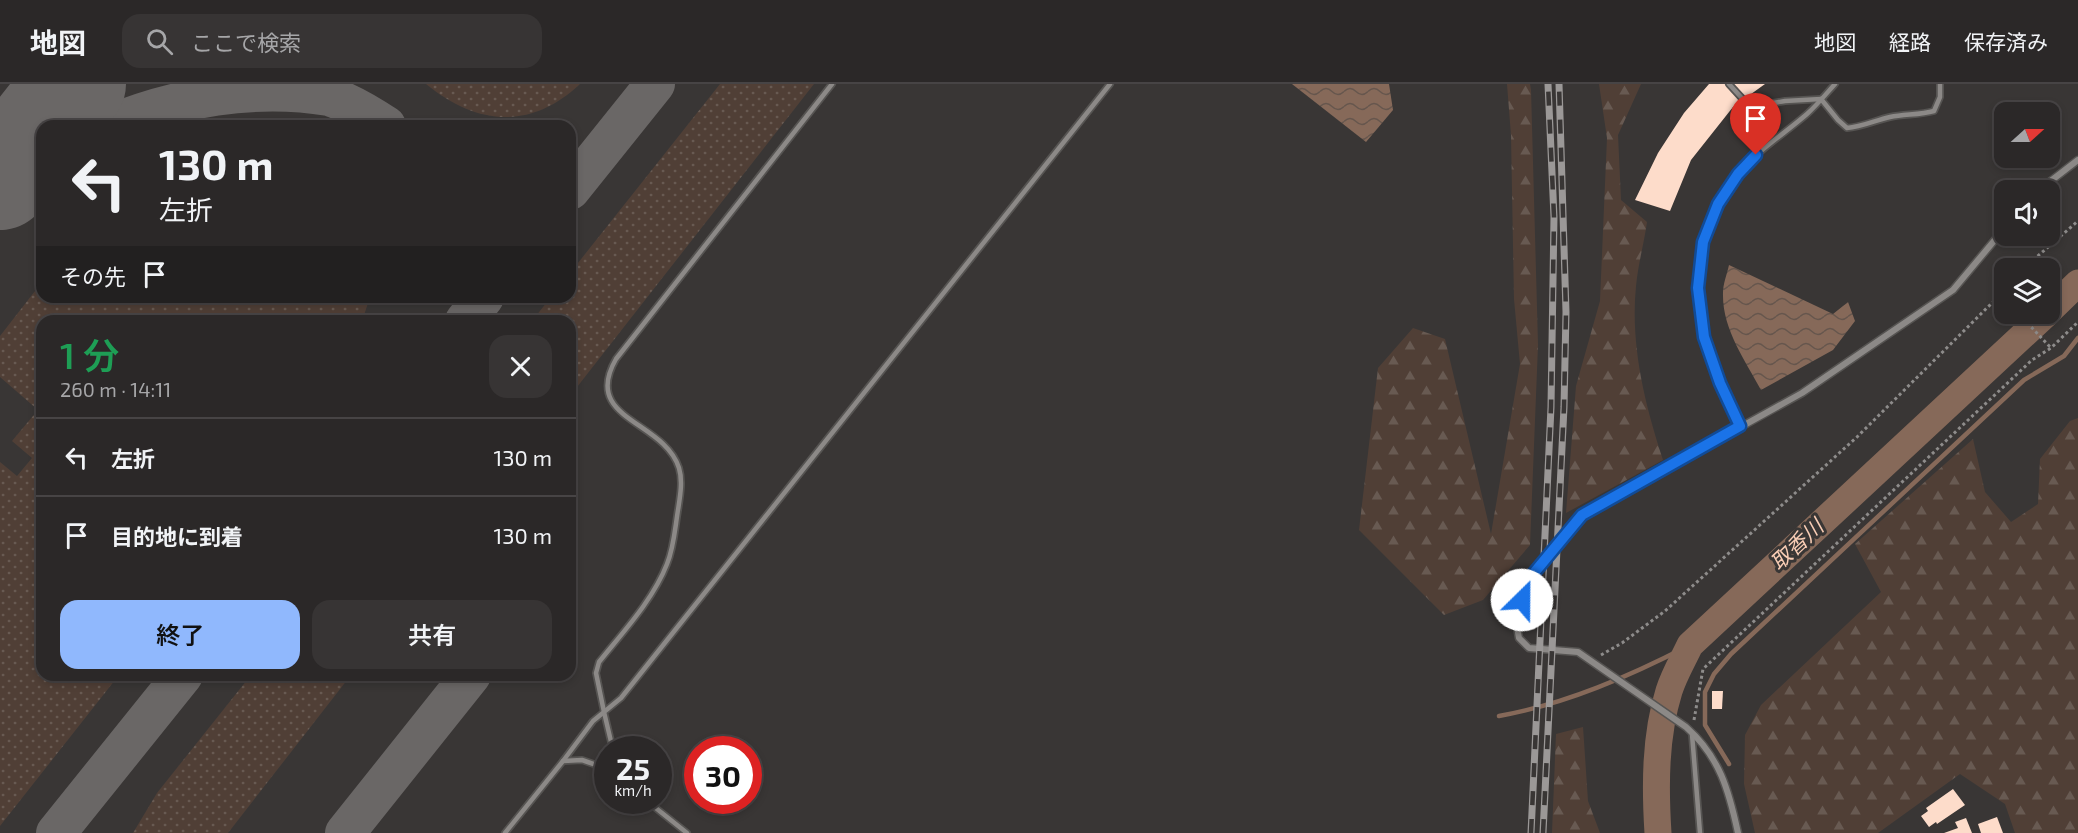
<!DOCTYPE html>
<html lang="ja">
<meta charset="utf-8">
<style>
:root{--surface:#2b2828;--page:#373434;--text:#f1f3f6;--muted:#a6a6a8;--line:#474445;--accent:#90b8fd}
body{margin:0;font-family:"Exo 2","Noto Sans JP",sans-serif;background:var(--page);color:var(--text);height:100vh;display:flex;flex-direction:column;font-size:22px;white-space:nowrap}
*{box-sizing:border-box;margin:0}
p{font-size:20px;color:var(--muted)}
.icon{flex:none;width:33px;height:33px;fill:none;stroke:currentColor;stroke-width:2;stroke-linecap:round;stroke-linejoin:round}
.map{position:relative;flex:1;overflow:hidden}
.sheet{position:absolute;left:36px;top:231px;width:540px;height:366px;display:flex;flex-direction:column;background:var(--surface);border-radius:18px;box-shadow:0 3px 9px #0003,0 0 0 2px var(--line)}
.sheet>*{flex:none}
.hud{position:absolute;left:36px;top:36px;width:540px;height:183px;border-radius:18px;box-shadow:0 3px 9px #0003,0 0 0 2px var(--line);background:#2b2828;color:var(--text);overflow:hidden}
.needle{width:39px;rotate:69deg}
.buttons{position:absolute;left:1994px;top:18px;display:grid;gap:12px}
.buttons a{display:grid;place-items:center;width:66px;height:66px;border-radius:12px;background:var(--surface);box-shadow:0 3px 9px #0003,0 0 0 2px var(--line);font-size:30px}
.speed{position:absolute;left:594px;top:652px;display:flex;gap:12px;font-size:30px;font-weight:700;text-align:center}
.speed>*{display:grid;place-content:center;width:78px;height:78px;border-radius:50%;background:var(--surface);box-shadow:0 3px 9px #0003,0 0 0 2px var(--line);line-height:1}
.speed small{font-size:15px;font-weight:400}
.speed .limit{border:9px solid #d22;background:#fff;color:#111}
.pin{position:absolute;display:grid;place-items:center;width:51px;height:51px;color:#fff;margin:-62px -26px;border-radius:50% 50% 50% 0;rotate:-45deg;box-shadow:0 0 6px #0007}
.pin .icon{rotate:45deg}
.me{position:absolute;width:66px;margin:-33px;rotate:23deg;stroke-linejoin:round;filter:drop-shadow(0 0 4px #0008)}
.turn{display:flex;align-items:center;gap:21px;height:126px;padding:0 24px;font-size:27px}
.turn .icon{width:78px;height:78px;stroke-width:2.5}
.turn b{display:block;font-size:42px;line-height:51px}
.then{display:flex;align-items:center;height:57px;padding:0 24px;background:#0003;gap:12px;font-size:22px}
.round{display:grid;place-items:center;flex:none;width:63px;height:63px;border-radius:18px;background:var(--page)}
.summary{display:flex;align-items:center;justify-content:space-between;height:102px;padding:0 24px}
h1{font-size:36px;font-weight:600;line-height:45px;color:#1e9e55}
.action{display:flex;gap:12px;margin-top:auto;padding:12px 24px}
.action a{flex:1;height:69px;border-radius:18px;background:var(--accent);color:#111;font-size:24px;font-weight:600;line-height:69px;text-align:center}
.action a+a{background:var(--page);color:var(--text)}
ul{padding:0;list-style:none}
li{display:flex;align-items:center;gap:18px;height:78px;padding:0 24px;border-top:2px solid var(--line)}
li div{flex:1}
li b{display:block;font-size:22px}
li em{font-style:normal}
header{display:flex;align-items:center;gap:36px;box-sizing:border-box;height:84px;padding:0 30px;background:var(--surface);border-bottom:2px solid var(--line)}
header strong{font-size:28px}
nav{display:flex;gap:33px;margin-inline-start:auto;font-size:21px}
.search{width:420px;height:54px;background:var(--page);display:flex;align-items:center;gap:15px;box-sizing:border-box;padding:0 21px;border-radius:18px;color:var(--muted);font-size:22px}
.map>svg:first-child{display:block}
</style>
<header>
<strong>地図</strong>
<div class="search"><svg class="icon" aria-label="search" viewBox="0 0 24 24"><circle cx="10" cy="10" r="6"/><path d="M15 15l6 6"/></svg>ここで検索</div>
<nav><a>地図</a><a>経路</a><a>保存済み</a></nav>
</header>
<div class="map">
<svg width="2078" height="749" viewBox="0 0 2078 749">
<defs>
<pattern id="grass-dots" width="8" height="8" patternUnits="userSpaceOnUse" patternTransform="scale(1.5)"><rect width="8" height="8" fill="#503f36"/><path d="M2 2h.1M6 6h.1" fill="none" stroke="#685a52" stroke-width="1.8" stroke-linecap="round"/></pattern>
<pattern id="forest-firs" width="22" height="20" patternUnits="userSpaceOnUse" patternTransform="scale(1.5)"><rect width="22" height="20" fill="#503f36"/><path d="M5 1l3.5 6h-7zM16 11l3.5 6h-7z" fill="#685a52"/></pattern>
<pattern id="water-waves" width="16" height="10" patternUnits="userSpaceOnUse" patternTransform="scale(1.5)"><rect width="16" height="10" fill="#866959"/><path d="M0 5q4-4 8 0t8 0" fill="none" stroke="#66564d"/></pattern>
</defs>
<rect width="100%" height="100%" fill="#393635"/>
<g fill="url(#grass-dots)">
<path d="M426,0H580C530,47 476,41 426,0Z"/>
<path d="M720,0H814L570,312V237H532L551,213H570V189Z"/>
<path d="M42,198V213H370L362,237H42V591H119L0,742V378L17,392L32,374L12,357L38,326L0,293V252Z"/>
<path d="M251,591H351L228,749H133L157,709Z"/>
</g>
<g fill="url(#forest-firs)">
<path d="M1507,0H1530L1531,6L1538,261L1530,461L1483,516L1444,531L1359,446L1378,284L1413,244L1445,255L1491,450L1520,280L1514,215L1511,51Z"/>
<path d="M1599,0H1641L1618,51L1621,116L1647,138C1644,159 1638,181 1636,202C1630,261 1645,321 1663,376L1566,429L1576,302L1600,217L1607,54Z"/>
<path d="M2078,334V749H2015L2005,720L1960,690L1878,749H1755L1744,700L1745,651L1761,621L1881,508L1855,460L1973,355L1985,408L2011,438L2038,420L2040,375L2070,337Z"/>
<path d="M1583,643L1588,717L1600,749H1552L1556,650Z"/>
</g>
<g fill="url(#water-waves)">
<path d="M1292,0H1389L1393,26L1366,58Z"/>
<path d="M1729,181L1833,230L1848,218L1855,237L1833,266L1761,306C1745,276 1722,245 1723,209C1723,200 1727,190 1729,181Z"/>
</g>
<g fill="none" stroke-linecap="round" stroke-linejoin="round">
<g stroke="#866959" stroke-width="4.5">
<path d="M1499,632C1566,620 1630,592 1690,561"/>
<path d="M1729,680L1705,641V608L1714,590L1731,570L2024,296L2064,272L2078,254"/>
</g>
<g stroke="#866959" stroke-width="27">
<path d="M2049,227L2078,199"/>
<path d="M1658,749C1655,702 1655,652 1669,607C1674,591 1683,576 1690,561L2046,230"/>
</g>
<g stroke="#6a6766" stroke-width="40">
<path d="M107,42C175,13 256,0 329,12C350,19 368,30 386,42"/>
<path d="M570,106L655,0"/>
<path d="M0,110L42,78"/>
<path d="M465,237L484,213"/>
<path d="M56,749L183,591"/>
<path d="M345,749L471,591"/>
</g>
<path stroke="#6a6766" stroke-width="102" d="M0,95L75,0"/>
</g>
<g fill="#fddcca">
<path d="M1709,0H1765L1733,23L1691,76L1670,127L1635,116L1658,69L1684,29Z"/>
<path d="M1712,607H1723L1722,625H1712Z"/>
<path d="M1953,705L1965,721L1937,740L1936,738L1929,743L1921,732L1928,727L1926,724Z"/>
<path d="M1997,733L2003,749H1981L1978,740Z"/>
<path d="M1966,734L1972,749H1944L1958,744L1955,738Z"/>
</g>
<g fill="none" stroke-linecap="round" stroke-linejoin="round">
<defs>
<g id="service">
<path d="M1729,0L1750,23L1785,17L1821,15"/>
<path d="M1821,15L1838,36L1847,44C1862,43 1876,36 1890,33C1905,30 1920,31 1934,27L1940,13V0"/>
<path d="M1740,342C1727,314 1712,284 1704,253C1691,198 1701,134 1738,90C1758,66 1784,50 1807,30C1817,21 1826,10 1835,0"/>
<path d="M1692,650L1700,749"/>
<path d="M613,666L604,628L621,614L1110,0"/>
<path d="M563,677L593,637L604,628L596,589L599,578C623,548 653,516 667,480C674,463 675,444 678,426C680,413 683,397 679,384C664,336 581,336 616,275L832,0"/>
<path d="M647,717L687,749"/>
<path d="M505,749L563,677L582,676L608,685"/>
</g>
<g id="minor">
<path d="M2039,106L2078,76"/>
<path d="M1738,749C1729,707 1720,673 1686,643L1578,568L1529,564L1519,554L1516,538L1529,495L1582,431L1802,309L1953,206L2004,145"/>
</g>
</defs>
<use href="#service" stroke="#565452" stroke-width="8"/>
<use href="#minor" stroke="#565452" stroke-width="9"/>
<g stroke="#8e8c8b" stroke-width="3" stroke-dasharray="3 3" stroke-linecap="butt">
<path d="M2024,184L2078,137"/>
<path d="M2019,230L2051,264"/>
<path d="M1601,571L1622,559L1665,527L1857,353L2004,207"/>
<path d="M1694,636L1703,585L2032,276L2051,264L2078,238"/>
</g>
<use href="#service" stroke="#8c8987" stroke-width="4.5"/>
<use href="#minor" stroke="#8c8987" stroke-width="6"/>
<defs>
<g id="rail">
<path d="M1531,749L1551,323L1554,133L1548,0"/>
<path d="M1543,749L1564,323L1566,228L1559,0"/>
</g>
</defs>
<use href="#rail" stroke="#9b9897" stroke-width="7"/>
<use href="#rail" stroke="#393635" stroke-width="4.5" stroke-dasharray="14" stroke-linecap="butt"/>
</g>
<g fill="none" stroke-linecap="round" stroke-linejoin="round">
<defs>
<path id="route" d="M1522,516L1529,495L1582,431L1740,342L1720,299L1704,253L1698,204L1703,158L1718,120L1738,90L1756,71"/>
</defs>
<use href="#route" stroke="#114b97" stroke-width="15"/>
<use href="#route" stroke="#1a73e8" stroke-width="10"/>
</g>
<g text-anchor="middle" stroke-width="6" stroke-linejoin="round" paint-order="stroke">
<g font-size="21" font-style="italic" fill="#f9cdb5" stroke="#393635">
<text transform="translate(1797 461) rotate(-43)" y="7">取香川</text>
</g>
</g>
</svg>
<div class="buttons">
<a><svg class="needle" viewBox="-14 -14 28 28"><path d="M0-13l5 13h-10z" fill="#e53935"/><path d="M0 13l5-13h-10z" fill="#a6a6a8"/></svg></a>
<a><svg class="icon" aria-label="sound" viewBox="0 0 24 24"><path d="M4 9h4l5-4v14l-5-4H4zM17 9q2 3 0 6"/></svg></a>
<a><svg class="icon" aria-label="layers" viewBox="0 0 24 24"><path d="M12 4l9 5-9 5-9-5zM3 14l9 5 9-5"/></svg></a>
</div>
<div class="speed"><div>25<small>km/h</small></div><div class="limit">30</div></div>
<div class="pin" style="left:1756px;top:71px;background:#d93025"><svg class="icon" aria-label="arrive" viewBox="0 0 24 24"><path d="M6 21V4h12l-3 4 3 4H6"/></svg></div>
<svg class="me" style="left:1522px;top:516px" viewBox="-20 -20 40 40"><circle r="19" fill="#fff"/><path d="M0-13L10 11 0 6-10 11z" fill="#1a73e8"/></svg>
<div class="hud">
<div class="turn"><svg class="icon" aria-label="left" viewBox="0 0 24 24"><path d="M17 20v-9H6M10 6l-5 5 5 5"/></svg><div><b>130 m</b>左折</div></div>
<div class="then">その先<svg class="icon" aria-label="arrive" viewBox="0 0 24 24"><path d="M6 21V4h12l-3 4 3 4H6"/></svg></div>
</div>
<section class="sheet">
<div class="summary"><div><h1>1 分</h1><p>260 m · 14:11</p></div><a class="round"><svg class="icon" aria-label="close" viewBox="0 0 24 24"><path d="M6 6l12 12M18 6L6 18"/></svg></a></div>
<ul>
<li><svg class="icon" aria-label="left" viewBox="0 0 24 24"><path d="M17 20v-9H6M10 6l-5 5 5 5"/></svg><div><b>左折</b></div><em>130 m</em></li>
<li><svg class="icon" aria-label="arrive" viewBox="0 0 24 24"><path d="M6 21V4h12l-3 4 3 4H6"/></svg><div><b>目的地に到着</b></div><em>130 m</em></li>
</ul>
<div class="action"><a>終了</a><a>共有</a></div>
</section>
</div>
